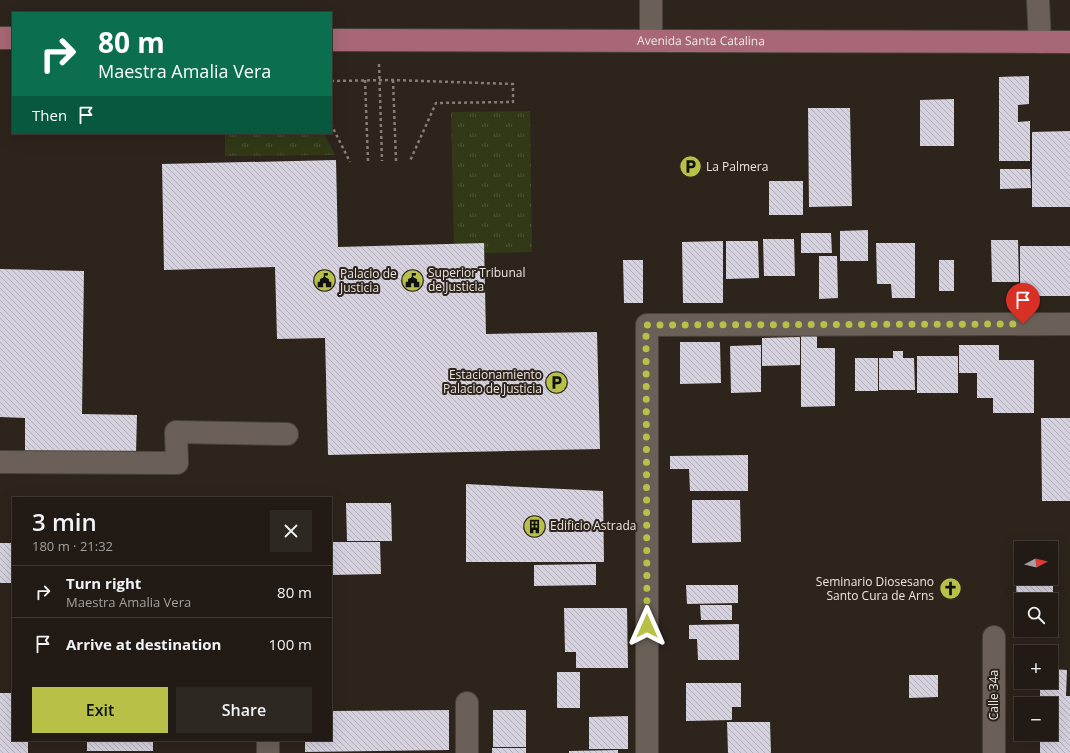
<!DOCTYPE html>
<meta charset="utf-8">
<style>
:root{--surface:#221b15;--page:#2e2822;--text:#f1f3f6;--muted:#a2a1a0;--line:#3f3934;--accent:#b7c147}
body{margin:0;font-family:"Open Sans",sans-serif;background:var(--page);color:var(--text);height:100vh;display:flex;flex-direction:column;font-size:15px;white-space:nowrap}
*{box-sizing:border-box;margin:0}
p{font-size:13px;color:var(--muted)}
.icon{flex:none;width:22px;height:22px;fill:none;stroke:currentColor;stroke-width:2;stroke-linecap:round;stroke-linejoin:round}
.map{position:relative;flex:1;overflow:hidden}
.drawer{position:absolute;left:12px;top:497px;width:320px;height:244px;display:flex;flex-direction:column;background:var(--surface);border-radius:0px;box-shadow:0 4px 16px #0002,0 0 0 1px var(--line)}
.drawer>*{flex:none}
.guide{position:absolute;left:12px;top:12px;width:320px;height:122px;border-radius:0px;box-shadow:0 4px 16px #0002,0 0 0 1px var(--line);background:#0b6e4f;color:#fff;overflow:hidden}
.needle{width:26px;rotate:83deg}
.controls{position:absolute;left:1014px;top:541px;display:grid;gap:8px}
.controls a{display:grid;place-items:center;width:44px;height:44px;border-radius:0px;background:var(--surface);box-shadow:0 4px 16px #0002,0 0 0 1px var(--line);font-size:20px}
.pin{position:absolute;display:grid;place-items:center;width:34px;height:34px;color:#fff;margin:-41px -17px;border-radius:50% 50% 50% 0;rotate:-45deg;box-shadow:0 0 4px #0007}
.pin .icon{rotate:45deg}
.me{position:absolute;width:44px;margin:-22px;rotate:0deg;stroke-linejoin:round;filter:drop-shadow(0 0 3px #0008)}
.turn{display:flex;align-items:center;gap:14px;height:84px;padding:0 20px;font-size:18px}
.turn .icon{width:52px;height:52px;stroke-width:2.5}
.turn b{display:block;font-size:28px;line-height:34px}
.then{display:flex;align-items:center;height:38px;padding:0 20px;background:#0003;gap:8px;font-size:15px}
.round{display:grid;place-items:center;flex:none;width:42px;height:42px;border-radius:0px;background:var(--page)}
.summary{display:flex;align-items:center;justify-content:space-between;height:68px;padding:0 20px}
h1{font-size:24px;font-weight:600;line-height:30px}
.action{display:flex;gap:8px;margin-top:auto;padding:8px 20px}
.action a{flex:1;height:46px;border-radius:0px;background:var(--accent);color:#111;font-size:16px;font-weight:600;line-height:46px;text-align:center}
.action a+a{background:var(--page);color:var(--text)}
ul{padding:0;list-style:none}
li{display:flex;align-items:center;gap:12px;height:52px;padding:0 20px;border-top:1px solid var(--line)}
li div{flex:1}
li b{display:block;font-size:15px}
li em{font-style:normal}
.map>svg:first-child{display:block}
</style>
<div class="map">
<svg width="1070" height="753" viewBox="0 0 1070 753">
<defs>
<pattern id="grass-tufts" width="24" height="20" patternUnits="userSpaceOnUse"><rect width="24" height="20" fill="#313917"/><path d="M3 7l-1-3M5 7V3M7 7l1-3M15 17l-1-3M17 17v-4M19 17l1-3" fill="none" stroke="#4f5638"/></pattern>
<pattern id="building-back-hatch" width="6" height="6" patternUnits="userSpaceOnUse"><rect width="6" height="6" fill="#d5d1df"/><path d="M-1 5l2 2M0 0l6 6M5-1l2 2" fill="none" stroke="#b2aeb8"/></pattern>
</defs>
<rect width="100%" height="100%" fill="#2d241c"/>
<g fill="url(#grass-tufts)">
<path d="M530,111L532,252L484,253V243L454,244L451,112Z"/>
<path d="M225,133H324L335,155L225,156Z"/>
</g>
<g fill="url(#building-back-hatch)">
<path d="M1029,76V104L1018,105V122L1030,121V161H999V77Z"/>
<path d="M954,99V146H920V100Z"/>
<path d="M808,108H850L852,206L809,207Z"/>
<path d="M1070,131V207H1032V132Z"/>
<path d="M336,160L338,247L484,243L486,334L597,332L600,449L328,455L325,338L277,339L275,267L164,270L162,164Z"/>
<path d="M1000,169H1030L1031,188L1000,189Z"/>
<rect x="769" y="181" width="34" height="34"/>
<path d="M868,230V261H840V231Z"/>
<path d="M801,233H831L832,253H801Z"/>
<path d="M763,239H794L795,276H764Z"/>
<path d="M991,240H1018L1019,282H992Z"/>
<path d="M723,241V303H683L682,242Z"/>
<path d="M726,241H758L759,278L726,279Z"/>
<path d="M876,243H915V298H892L891,284H877Z"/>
<rect x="1020" y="246" width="50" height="50"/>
<path d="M819,256H837L838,298L819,299Z"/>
<path d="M623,260H643V303H624Z"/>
<rect x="939" y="260" width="15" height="31"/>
<path d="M0,269L84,271L82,414L137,415L136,454L25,452V418L0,417Z"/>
<path d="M801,332H817V348H835V406L801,407Z"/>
<path d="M800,337V365L762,366V338Z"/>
<path d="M680,342H720L721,383L680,384Z"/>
<path d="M761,345V392L731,393L730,346Z"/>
<path d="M959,345H999V360H1034V413H993V398H977V373H959Z"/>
<path d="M893,351H903V358H914L915,390H879V358H893Z"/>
<rect x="917" y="356" width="41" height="37"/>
<rect x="855" y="358" width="23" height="33"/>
<path d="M1041,418H1070V501H1042Z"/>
<path d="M748,455V491H690L689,469H670V456Z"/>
<path d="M466,484L603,491L604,562H466Z"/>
<path d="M692,500H740L741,542L692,543Z"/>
<path d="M346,503H391L392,541H347Z"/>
<path d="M331,542H380L381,574L331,575Z"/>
<rect x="0" y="543" width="13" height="40"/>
<path d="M596,564V585L534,586V565Z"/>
<path d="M1051,568H1053V625H1051V600H1021V625H1017L1016,569H1021V578H1051Z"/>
<path d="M686,585H738V603L687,604Z"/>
<path d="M700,605H732V620H701Z"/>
<path d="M564,608H627L628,668H576V652H565Z"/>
<path d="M739,624V660H698L697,639H689V625Z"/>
<path d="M1051,669L1067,670L1066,696H1070V753H1040V734H1051V704H1040V682H1051Z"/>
<rect x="557" y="672" width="23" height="36"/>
<path d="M909,675H938V697L909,698Z"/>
<path d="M686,683H741V707H732V720L686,721Z"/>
<path d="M0,693H13V740H28V753H0Z"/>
<path d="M449,710V750L305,752V740H331V711Z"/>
<rect x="493" y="710" width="33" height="37"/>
<path d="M628,716V749H589V717Z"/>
<path d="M727,722H770L771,753H728Z"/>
<rect x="87" y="740" width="66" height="11"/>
<rect x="492" y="748" width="34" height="5"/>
<path d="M618,750V753H569V751Z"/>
</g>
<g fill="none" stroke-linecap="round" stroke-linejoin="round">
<defs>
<g id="minor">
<path d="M651,0V40"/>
<path d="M1038,0L1040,42"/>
<path d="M0,462L177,463L176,432L287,434"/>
<path d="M994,637V753"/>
<path d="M467,703V753"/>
<path d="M268,740V753"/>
<path d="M647,753V325L1070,324"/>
</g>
<g id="major">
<path d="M0,38H13"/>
<path id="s1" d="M331,40L1070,42"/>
</g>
</defs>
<use href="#minor" stroke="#49423b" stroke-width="24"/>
<use href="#major" stroke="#49423b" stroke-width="24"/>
<g stroke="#857d77" stroke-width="2.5" stroke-dasharray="3 3" stroke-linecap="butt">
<path d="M379,64L382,161"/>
<path d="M365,80L368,161"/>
<path d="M393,80L396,161"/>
<path d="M331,81L393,80L513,84V102L436,103L410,161"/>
<path d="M331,124L350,162"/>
</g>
<use href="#minor" stroke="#6a6057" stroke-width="22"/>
<use href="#major" stroke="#a76777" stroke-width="22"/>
</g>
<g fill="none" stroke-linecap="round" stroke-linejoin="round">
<path stroke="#b7c147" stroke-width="7" stroke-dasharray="0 12.6" d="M647,626L646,325L1023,324"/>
</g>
<defs>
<symbol id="parking-disc" viewBox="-11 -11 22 22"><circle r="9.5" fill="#b7c147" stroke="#2d241c"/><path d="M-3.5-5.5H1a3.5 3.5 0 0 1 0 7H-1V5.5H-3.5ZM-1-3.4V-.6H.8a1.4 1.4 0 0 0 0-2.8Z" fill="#111"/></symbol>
<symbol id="civic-disc" viewBox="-11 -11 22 22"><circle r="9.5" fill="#b7c147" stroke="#2d241c"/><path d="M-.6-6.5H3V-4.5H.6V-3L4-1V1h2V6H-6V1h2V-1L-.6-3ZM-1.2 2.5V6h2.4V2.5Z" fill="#111"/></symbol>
<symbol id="building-disc" viewBox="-11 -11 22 22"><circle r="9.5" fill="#b7c147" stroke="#2d241c"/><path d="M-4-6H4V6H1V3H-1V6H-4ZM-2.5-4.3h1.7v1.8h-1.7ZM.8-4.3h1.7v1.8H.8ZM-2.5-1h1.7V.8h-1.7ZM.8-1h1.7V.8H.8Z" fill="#111"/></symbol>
<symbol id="church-disc" viewBox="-11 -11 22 22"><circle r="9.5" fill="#b7c147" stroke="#2d241c"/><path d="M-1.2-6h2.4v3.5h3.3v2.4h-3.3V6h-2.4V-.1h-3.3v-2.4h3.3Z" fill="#111"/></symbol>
</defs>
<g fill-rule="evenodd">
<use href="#parking-disc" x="678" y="154" width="25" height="25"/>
<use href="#civic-disc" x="400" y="268" width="25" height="25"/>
<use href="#civic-disc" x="312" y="268" width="25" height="25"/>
<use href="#parking-disc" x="544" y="370" width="25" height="25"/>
<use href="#building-disc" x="522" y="514" width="25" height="25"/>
<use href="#church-disc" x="938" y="576" width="25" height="25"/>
</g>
<g text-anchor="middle" stroke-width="4" stroke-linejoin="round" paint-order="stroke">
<g font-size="12" fill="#ece6e1" stroke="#2d241c">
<text dy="4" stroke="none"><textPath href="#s1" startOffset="370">Avenida Santa Catalina</textPath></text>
<text transform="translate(994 695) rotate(-90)" y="4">Calle 34a</text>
</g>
<g font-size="12" fill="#ece6e1" stroke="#2d241c" text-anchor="start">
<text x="706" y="171">La Palmera</text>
<text x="428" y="277">Superior Tribunal<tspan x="428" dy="14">de Justicia</tspan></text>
<text x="340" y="278">Palacio de<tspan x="340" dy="14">Justicia</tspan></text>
<text x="542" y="379" text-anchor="end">Estacionamiento<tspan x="542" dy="14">Palacio de Justicia</tspan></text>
<text x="550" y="530">Edificio Astrada</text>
<text x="934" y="586" text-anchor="end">Seminario Diosesano<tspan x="934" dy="14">Santo Cura de Arns</tspan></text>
</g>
</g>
</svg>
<div class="controls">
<a><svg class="needle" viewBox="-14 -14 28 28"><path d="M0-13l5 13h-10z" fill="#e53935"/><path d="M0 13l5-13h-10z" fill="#a2a1a0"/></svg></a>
<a><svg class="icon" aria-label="search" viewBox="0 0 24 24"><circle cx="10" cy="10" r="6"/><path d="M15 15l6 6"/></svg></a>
<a>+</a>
<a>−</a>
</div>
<div class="pin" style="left:1023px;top:324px;background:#d93025"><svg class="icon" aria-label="arrive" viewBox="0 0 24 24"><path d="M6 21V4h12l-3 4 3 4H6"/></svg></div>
<svg class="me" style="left:647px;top:626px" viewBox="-20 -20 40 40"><path d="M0-17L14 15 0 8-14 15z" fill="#b7c147" stroke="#fff" stroke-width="4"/></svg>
<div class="guide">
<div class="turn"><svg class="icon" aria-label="right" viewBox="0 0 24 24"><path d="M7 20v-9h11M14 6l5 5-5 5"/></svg><div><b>80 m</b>Maestra Amalia Vera</div></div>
<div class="then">Then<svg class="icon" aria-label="arrive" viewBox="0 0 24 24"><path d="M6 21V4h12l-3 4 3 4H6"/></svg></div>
</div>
<section class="drawer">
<div class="summary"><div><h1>3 min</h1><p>180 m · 21:32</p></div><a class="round"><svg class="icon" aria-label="close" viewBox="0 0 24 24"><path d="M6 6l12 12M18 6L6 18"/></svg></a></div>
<ul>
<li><svg class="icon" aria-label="right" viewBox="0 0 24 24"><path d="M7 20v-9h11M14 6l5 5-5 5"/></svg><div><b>Turn right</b><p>Maestra Amalia Vera</p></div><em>80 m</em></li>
<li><svg class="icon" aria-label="arrive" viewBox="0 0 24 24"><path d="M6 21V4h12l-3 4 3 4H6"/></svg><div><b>Arrive at destination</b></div><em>100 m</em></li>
</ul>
<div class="action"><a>Exit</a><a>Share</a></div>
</section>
</div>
